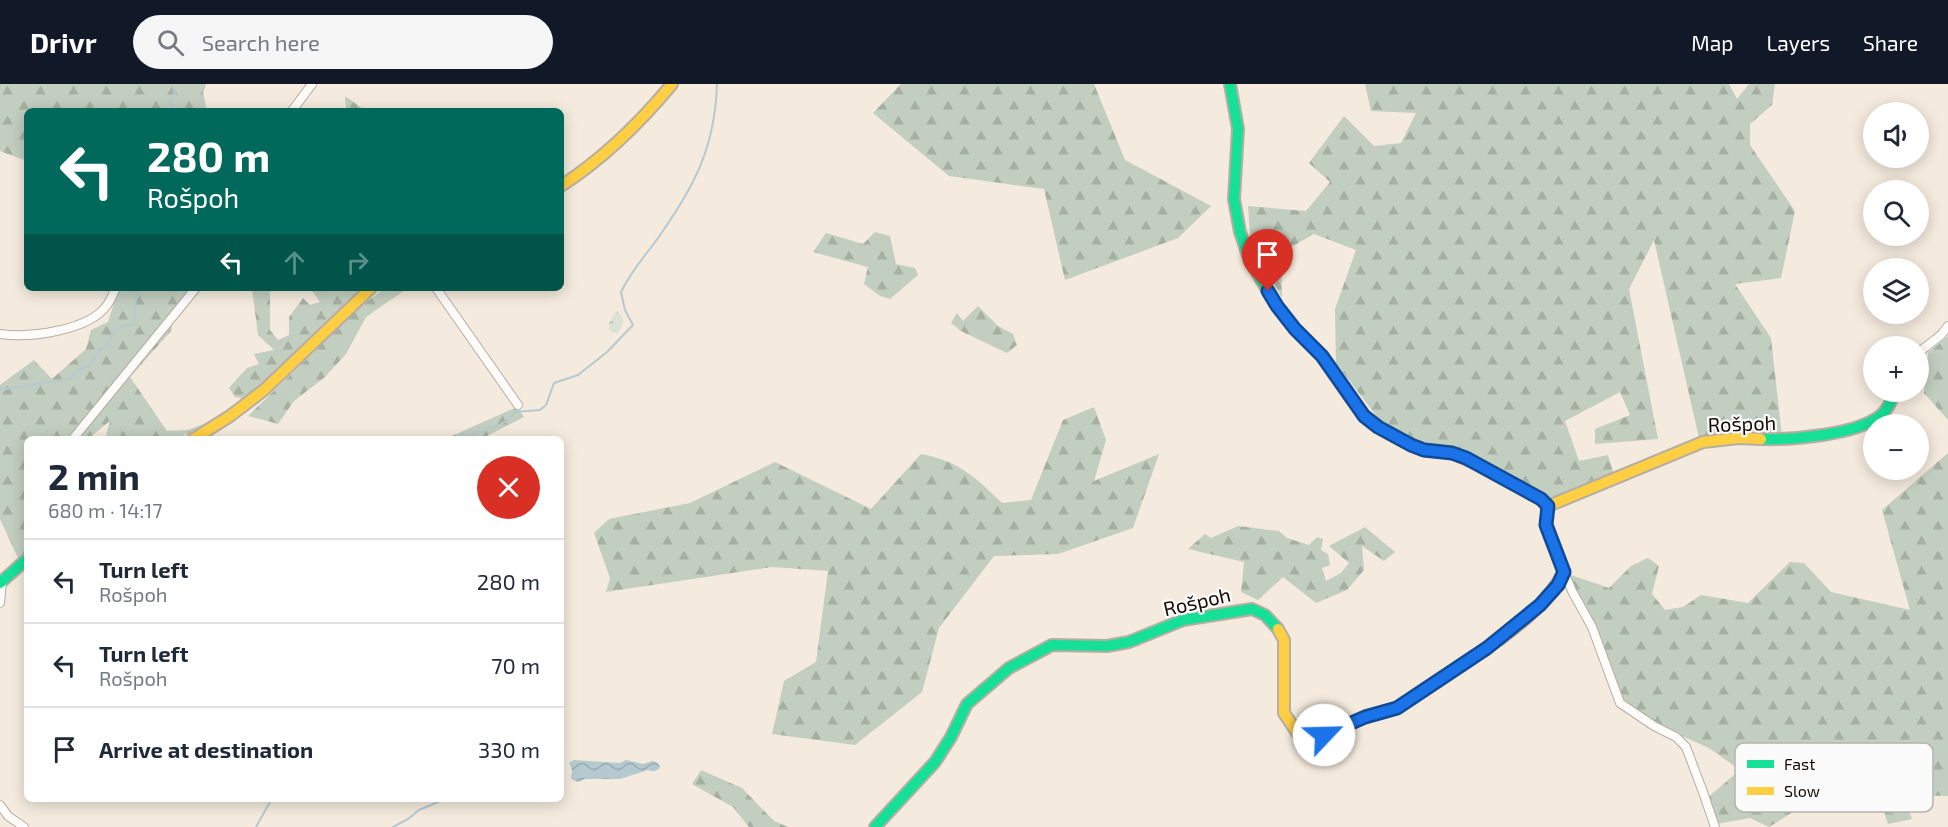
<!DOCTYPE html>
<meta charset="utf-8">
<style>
:root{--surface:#fff;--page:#f6f6f7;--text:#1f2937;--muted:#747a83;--line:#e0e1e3;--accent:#111827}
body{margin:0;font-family:"Exo 2",sans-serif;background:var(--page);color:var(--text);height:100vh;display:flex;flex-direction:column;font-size:22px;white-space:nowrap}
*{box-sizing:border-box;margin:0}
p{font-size:20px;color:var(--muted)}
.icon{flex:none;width:33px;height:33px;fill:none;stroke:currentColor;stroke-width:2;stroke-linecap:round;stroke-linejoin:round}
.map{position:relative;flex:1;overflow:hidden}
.sheet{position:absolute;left:24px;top:352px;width:540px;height:366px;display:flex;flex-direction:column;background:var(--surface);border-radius:9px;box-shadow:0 3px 15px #0003}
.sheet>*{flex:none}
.guide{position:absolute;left:24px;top:24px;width:540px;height:183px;border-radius:9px;box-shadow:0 3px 15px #0003;background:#00695c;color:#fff;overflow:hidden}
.controls{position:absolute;left:1863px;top:18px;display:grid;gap:12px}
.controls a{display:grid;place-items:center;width:66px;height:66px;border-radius:50%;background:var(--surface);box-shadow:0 3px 15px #0003;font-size:30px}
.pin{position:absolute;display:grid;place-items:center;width:51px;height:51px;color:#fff;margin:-62px -26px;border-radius:50% 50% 50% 0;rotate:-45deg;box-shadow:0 0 6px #0007}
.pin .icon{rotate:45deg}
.me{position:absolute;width:66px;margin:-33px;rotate:66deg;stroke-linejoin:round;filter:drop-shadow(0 0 4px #0008)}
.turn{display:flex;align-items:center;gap:21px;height:126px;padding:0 24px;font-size:27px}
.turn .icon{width:78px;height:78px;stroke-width:2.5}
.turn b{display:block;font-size:42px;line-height:51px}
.lanes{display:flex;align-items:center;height:57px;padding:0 24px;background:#0003;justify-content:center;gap:30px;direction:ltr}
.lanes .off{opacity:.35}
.round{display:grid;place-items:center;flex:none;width:63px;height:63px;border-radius:32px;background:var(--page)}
.summary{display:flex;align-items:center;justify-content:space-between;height:102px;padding:0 24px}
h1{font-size:36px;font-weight:700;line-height:45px}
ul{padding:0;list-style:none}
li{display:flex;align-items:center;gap:18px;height:84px;padding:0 24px;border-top:2px solid var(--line)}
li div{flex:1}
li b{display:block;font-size:22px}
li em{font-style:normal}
header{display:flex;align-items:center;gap:36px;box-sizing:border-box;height:84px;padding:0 30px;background:var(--accent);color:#fff}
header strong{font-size:28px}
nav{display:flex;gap:33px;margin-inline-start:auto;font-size:21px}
.search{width:420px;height:54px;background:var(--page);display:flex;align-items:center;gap:15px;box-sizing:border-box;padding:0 21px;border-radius:33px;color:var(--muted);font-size:22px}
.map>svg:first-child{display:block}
</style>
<header>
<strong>Drivr</strong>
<div class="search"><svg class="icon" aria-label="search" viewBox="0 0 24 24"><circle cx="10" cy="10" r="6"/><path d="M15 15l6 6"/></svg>Search here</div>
<nav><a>Map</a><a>Layers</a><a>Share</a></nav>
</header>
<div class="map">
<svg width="1948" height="743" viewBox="0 0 1948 743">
<defs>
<pattern id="forest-firs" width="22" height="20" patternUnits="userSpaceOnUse" patternTransform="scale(1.5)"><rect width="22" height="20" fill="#c2cebf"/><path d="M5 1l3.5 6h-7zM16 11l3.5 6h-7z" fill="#a6b0a2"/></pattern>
<pattern id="wetland-marsh" width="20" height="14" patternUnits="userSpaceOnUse" patternTransform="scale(1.5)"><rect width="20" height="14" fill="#dae3d6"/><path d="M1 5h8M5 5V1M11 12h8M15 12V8" fill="none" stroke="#bac1b6"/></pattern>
<pattern id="water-waves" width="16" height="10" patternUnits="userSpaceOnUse" patternTransform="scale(1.5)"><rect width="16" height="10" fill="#b5cad0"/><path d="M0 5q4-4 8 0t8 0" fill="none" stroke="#9bacb1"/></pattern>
</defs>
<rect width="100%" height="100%" fill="#f4eadd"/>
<g fill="url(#forest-firs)">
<path d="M0,0H206L203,8L207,27H27V77L0,67Z"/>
<path d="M901,0H1094L1125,76L1211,122L1178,154L1065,196L1044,105L949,92L873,29Z"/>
<path d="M1365,0H1729L1737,15L1749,0H1775L1772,21L1750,40V61L1795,127L1781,194L1735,200L1771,254L1782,353L1699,354L1654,156L1629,205L1658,355L1595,360V345L1630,331L1620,308L1565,337L1579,377L1608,371L1614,391L1550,417L1461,365L1416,357L1381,338L1336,279L1335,225L1356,166L1314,150L1281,169L1282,214L1259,173L1250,150L1248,122L1306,127L1330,98L1309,79L1344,32L1374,62L1401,59L1416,29L1371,27Z"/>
<path d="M345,12L366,27H346Z"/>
<path d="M875,148L890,152L896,180L915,184L918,191L890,215L880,212L864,200L868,183L813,168L826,149L863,160Z"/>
<path d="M119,204H191L174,226L171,247L130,293L167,347L188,346L222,333L177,355H105L110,337L88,355L27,356V466L18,474L0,435V301L34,276L52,295L86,265L91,246L108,238Z"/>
<path d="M252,204H270V246L278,256L289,251V233L303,214L310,221L320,218L310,204H366L248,315L235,313L229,304L247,284L259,280L254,270L274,266L258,251Z"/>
<path d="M385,204H408L366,233L346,270L325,293L294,317L278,340L248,332L362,221Z"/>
<path d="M978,222L998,242L1013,250L1017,261L1007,269L961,247L951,239L957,229L963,237Z"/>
<path d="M1948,252V336L1924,309L1928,269Z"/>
<path d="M517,323L524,333L481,355L443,356Z"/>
<path d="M1094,323L1106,356L1094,397L1159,370L1133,444L1058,470L994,472L939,544L922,608L855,661L772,650L784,597L816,578L828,487L772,483L606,508L610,494L594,449L609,435L690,419L775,378L871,425L921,370C959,377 975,393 1002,419L1031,416L1063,336Z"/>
<path d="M1948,369V712L1903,711L1912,735L1888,740L1880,715L1847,709L1809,718L1769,743L1750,734L1716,740L1707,714L1740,686L1709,664L1655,640L1631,624L1618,608L1574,504L1571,491L1609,504L1631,482L1648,474L1659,482L1652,510L1665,526L1683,523L1701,511L1748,519L1790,478L1804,479L1831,508L1910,526L1882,426Z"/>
<path d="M1238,442L1279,447L1287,454L1309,461L1317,453L1323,455L1321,466L1328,470L1330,481L1322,484L1326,497L1341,489L1349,479L1329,462L1365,443L1395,468L1384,477L1362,462L1364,486L1347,506L1316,519L1283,493L1258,516L1241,508L1244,478L1188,465L1205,450L1211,454Z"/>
<path d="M701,686L742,704L774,737L788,743H749L733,723L692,700Z"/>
</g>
<path fill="url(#wetland-marsh)" d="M616,227C626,232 624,241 617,249H613L609,245V239Z"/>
<path fill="url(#water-waves)" d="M574,676L620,679L626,676L643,680L653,677L658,679L660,683C656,688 654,688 648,686L620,695H585L578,698L571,695L572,686L569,679Z"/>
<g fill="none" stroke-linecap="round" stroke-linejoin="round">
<g stroke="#b5cad0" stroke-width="2">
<path d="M172,0L175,10L170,17L173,27"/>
<path d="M0,306L70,295L79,286L90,281L99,266C111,263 110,250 119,244C123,241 129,241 134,240L136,213L141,204"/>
<path d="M439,356L457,353L463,350L471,353L475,348H483L488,344L496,343L508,336L515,328L540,326L546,321L554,299L578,291L607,268L633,241L625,226L621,208C631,187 645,172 658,154C694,103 715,64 717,0"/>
<path d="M256,743L271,716"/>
<path d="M393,743L408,735L419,726L443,716"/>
</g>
<defs>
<g id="street">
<path d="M292,27L312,0"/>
<path d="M436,204L518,321"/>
<path d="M0,250C29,254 89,247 107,221C111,216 113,209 116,204"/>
<path d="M1918,269L1941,251L1948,242"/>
<path d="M72,356L196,204"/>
<path d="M1548,422L1546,441L1548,450L1572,507L1592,543L1620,619L1654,642L1676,653L1686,663L1703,708L1715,743"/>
<path d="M0,519L2,497"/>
<path d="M0,721L8,732L24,743"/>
</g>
<g id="fast">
<path d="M1230,0L1238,45L1234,115L1240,148L1250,177L1277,222L1295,245L1322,272L1364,332L1378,343L1411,361L1423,366L1452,369L1475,379"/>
<path d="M1761,355C1792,356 1855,351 1880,332C1888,326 1891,317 1895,308"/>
<path d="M0,499L27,475"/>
<path d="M1500,555C1526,536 1548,517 1564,488"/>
<path d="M875,743L935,678L951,653L967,620L1009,584L1052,561L1107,562L1129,558L1183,536L1252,525L1265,531L1278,545"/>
</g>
<g id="slow">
<path d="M561,102C604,74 639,40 672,0"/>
<path d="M192,356L230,332L264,306L371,204"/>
<path d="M1475,379L1541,415L1548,422L1703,358L1739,354L1761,355"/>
<path d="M1278,545L1284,556V629L1300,653L1324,651L1365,633L1397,624L1500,555"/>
</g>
</defs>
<use href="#street" stroke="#b6aea2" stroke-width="10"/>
<use href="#fast" stroke="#b6aea2" stroke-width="14"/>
<use href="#slow" stroke="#b6aea2" stroke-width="14"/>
<use href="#street" stroke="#fdfcfa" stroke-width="8"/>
<use href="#fast" stroke="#16e098" stroke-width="10"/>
<use href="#slow" stroke="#ffcf43" stroke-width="10"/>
</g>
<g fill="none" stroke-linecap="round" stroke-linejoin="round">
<defs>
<path id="route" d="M1268,207L1277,222L1295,245L1322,272L1364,332L1378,343L1411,361L1424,366L1452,369L1466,374L1541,415L1548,422L1546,441L1564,488L1558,501L1540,521L1487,564L1397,624L1365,633L1324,651"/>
</defs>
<use href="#route" stroke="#114b97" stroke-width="15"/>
<use href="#route" stroke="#1a73e8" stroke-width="10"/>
</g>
<g text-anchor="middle" stroke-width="4.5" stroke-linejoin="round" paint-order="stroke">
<g font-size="20" fill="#110a02" stroke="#fbfbfb">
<text transform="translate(1742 340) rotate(-2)" y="7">Rošpoh</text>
<text transform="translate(1197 518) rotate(-13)" y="7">Rošpoh</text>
</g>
</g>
<rect x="1735" y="659" width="198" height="69" rx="9" fill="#fbfbfb" stroke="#b5b3b0" stroke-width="1.5"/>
<rect x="1747" y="676" width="27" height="8" fill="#16e098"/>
<rect x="1747" y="703" width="27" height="8" fill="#ffcf43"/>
<g font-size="16" fill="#110a02">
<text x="1784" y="686">Fast</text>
<text x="1784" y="713">Slow</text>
</g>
</svg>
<div class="controls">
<a><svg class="icon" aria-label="sound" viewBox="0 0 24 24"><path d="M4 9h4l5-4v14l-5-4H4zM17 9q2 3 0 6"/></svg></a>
<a><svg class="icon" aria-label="search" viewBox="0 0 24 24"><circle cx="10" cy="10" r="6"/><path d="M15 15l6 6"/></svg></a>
<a><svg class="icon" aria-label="layers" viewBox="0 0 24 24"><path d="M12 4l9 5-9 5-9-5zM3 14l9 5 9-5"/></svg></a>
<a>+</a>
<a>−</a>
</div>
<div class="pin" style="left:1268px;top:207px;background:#d93025"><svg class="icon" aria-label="arrive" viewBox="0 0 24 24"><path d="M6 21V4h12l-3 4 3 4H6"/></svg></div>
<svg class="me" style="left:1324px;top:651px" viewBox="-20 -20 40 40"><circle r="19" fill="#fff"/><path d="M0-13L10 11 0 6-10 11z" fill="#1a73e8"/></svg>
<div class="guide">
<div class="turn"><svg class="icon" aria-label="left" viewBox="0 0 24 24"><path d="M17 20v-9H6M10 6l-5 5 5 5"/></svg><div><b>280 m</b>Rošpoh</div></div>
<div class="lanes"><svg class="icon" aria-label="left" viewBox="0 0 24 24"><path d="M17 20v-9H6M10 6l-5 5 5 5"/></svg><svg class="icon off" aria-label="ahead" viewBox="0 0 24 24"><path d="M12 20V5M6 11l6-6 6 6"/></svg><svg class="icon off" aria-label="right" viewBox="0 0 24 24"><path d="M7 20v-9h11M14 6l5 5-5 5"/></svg></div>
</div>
<section class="sheet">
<div class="summary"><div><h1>2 min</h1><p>680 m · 14:17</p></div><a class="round" style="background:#d93025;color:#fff"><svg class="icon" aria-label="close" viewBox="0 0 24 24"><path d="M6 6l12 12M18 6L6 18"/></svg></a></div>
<ul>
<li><svg class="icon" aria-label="left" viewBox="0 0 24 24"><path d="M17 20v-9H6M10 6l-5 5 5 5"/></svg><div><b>Turn left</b><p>Rošpoh</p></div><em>280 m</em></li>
<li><svg class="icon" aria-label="left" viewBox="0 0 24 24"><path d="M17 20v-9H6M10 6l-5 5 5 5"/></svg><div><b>Turn left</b><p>Rošpoh</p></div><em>70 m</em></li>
<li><svg class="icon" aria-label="arrive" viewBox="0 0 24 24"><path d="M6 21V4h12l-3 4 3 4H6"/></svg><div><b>Arrive at destination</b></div><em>330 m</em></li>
</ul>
</section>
</div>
